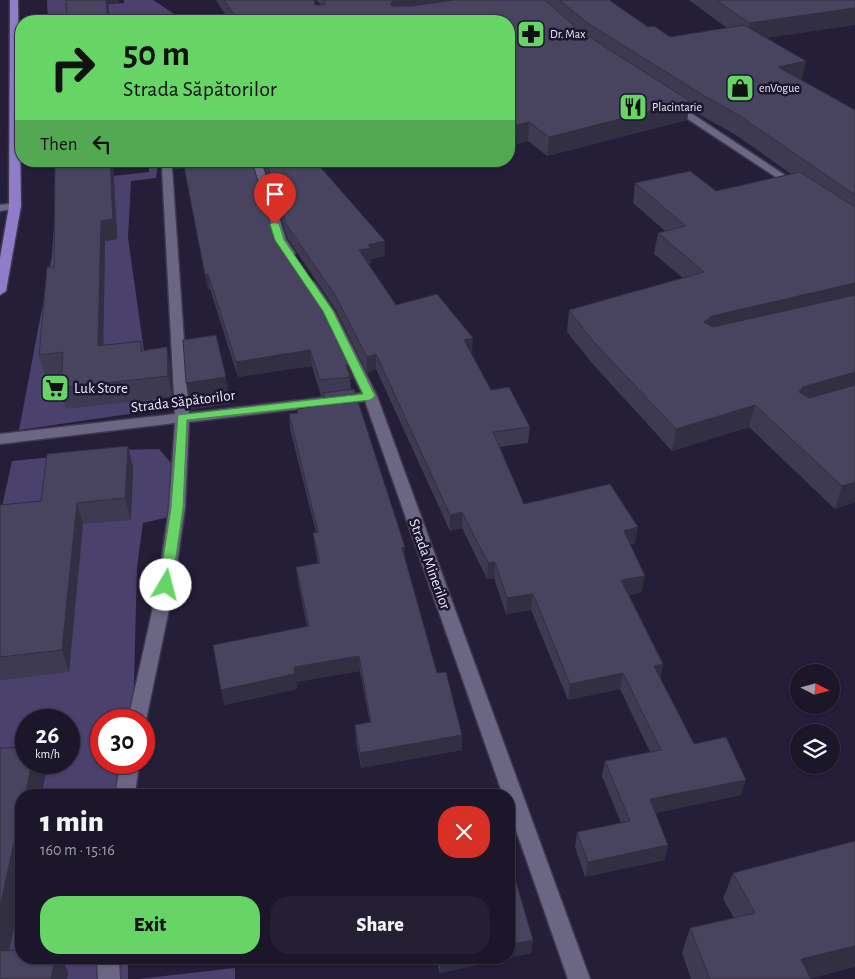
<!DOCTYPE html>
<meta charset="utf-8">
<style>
:root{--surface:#1b162a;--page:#241f32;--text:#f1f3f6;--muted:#a09fa8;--line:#393547;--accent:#67d466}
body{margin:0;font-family:"Alegreya Sans",sans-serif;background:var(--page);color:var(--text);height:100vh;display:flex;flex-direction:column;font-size:19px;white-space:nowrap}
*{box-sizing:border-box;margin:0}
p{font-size:16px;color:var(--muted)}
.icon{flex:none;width:28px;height:28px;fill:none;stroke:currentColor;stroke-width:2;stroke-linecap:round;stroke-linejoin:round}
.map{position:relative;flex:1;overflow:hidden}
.side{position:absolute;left:15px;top:789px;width:500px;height:175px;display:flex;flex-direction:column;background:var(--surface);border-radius:20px;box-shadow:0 1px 4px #0004,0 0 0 1px var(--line)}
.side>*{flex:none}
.top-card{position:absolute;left:15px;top:15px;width:500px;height:152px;border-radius:20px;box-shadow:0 1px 4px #0004,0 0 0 1px var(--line);background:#67d466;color:#111;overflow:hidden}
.needle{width:32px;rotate:96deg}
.controls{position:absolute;left:790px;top:664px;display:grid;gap:10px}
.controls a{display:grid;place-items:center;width:50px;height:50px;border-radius:50%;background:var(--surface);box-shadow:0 1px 4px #0004,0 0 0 1px var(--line);font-size:25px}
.speed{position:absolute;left:15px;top:709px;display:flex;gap:10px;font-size:25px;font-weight:700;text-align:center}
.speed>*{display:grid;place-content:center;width:65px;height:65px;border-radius:50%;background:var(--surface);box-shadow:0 1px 4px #0004,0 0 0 1px var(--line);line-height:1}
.speed small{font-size:12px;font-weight:400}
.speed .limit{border:8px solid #d22;background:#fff;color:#111}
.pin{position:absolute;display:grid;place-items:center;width:42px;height:42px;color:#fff;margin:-51px -21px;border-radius:50% 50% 50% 0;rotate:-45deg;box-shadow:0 0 5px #0007}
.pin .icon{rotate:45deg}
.me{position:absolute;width:55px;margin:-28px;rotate:8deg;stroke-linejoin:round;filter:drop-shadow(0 0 4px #0008)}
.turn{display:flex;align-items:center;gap:18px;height:105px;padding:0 25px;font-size:22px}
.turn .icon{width:65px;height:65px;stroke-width:2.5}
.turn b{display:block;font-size:35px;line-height:42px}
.then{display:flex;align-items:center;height:48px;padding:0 25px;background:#0003;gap:10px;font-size:19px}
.round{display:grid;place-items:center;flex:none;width:52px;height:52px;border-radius:20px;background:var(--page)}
.overview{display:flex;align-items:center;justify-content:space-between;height:85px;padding:0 25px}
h1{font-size:30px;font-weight:800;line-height:38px}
.action{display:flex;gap:10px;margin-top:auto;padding:10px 25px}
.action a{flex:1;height:58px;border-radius:20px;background:var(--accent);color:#111;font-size:20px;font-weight:800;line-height:58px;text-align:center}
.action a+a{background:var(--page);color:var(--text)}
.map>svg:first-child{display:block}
</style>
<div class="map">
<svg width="855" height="979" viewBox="0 0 855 979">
<rect width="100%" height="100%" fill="#241e38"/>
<g fill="#4b416d" fill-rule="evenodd">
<path d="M47,0H78L71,21H48Z"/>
<path d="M124,0H153L185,21H110L108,4L124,3Z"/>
<path d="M149,161H193L158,165L156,178L131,181L128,238L144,351L161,353L157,410L19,430L52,256L57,175L117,239L113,176L149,172Z"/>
<path d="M159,449L171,463L173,516L143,523L137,567L133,720H101V762L132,763L131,795H41L46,772L0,775V680L69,671L47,523L0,516L12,461L120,450ZM26,720H69V762H26Z"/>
<path d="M21,892V958H128V979H67L68,971L4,975Z"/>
<path d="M235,968V979H138Z"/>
</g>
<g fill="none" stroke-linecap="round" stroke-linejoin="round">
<defs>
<g id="minor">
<path d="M668,102H674L803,187L802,189H794L668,106Z"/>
<path d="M251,161H261L286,240L295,253L293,255H285L274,240Z"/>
<path d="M167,165L172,168L189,413L362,393L322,311L304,285L306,282H314L334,311L377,396L590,979H568L509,810V795H503L365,401L189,422L185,508L174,585L146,720L144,725V720H128L158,585L169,508L175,423L0,444V434L175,414L162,168Z"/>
<path d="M15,203L19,204V208L0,211V205Z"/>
<path d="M121,762H139L135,795H115Z"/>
<path d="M97,958H119L120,979H98Z"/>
</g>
<path id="major" d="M10,0H18L21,206L6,291L0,295V258L9,206Z"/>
</defs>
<use href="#minor" stroke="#3f384f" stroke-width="3"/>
<use href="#major" stroke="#3f384f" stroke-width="3"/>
<use href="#minor" fill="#6c6685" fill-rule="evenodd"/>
<use href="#major" fill="#8f7dc9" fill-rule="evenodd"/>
</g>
<g fill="#3e3a52">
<path d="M216,0H314L315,5H321L316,0H609L648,27L670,37L727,28L689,0H855L767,38L802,79L800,80L855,110V502L835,509L749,427L672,451L591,362L567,332L569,310L683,278L654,254L658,233L665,231L633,203L635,183L716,191L791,174L736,135L702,116L689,108L687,120L547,156L528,141L509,146V21H229Z"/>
<path d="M55,161H113L117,239L105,241L103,345L141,341L143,351L171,368L172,397L66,409L61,388V374L45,376L39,355L54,267Z"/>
<path d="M172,161H252L271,226L352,363L353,378L350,379L351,390L405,559L437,673L462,750L361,768L356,740L355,725L370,723L360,671L296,682L297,689L224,705L307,626L298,582L296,567L318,563L315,548L313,533L316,532L290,429L289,414L297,413V409L324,404V396H321L312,366L238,377L210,289L208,290L184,168L174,169Z"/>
<path d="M263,161H315L385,256L371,259V263L368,264L396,305L472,354L491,390L530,427L528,443L499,447L524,504L635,543L630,544L642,592L629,595L663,664L660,678L694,744L741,795L655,813L668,845L664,860L585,877L575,847L577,832L621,823L602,776L605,761L650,752L620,689L568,700L531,610L506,614L494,578L487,579L462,528L450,531L376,369L367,373L336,310L288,239Z"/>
<path d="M128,446L133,467L131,520L83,524L69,672L0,680V507L41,501Z"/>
<path d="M733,873L811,979H691L682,953L690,928L734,918L723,899Z"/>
<path d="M533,940L531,953L440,973L436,958H509Z"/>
<path d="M143,958H178L144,960Z"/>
</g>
<g fill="#322f42">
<path d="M106,0H119V3L108,4L110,21H108Z"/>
<path d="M394,0H461L390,21V4Z"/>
<path d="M855,8V25L746,41L749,23Z"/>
<path d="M806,61L802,79L774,85L778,67Z"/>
<path d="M690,101L687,120L547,156L549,137Z"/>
<path d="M529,122L528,141L509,146L510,127Z"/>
<path d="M110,161H113L117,239L105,241L103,367L98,346L101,221Z"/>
<path d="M173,161H183L184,168L174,169Z"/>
<path d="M385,241V256L371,259V263L360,265L359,250L368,245Z"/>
<path d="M208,274L210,289L208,290L205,275Z"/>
<path d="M855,283V302L700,344L704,322L712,316Z"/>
<path d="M473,338L472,354L464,340Z"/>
<path d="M167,347L171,368L172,397L168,376Z"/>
<path d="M310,350L312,366L238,377L236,362Z"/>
<path d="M376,354V369L367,373V357Z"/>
<path d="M352,363L353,378L350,379L346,365Z"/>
<path d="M855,372V391L793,414L799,392L803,387Z"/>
<path d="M226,377L230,404L191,410L186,383Z"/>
<path d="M755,405L749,427L672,451L676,429Z"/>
<path d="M128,446L133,467L131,520L125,498Z"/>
<path d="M855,482V502L835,509L842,486Z"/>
<path d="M77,503L83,524L69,672L62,650Z"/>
<path d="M462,512V528L450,531V515Z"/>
<path d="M638,527L635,543L621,547L624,531Z"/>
<path d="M405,547V563L402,548Z"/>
<path d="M495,562L494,578L487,579L488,563Z"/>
<path d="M645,576L642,592L619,596L621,580Z"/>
<path d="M533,594L531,610L506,614L507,598Z"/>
<path d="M359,656L360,671L296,682L297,689L224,705L221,690L294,667Z"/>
<path d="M663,664L660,680L654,666Z"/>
<path d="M623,673L620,689L568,700L570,684Z"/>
<path d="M462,735V750L361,768L360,753Z"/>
<path d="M32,762H42L46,772L41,795H25Z"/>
<path d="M746,780L741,795L646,815L650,799Z"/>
<path d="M21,811V892L4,975L0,969V907Z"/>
<path d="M668,845L664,860L585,877L588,862Z"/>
<path d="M533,940L531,953L440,973V959L448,958H509V945Z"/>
<path d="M855,946V967L809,979L801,959Z"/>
<path d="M55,958H61L68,971L67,979H51Z"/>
</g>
<g fill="#48435f" stroke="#322f42">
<path d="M66,0H106L108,21H67Z"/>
<path d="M224,0H314L315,5H325V0H394L390,4L392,6H412L454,0H545L580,31L690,101L549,137L529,122L510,127L509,125V21H238Z"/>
<path d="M559,0H609L648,27L654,26L670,37L744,25L806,61L778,67L855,110V195L740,116L706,97L589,24Z"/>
<path d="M716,0H855V8L749,23Z"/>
<path d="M55,161H110L113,219L101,221L98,346L141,341V351L167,347L168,376L61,388L63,352L39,355L47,267H54Z"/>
<path d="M183,161H252L271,226L319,297L352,363L346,365L350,377L320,380L310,350L236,362L208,274L205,275Z"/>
<path d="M266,161H315L385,241L368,245L371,248L359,250L396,305L437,294L473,338L464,340L491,390L509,387L530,427L493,432L524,504L610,484L638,527L624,531L645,576L621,580L663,664L654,666L694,744L726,737L746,780L650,799L668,845L588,862L577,832L630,821L605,761L661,750L623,673L570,684L533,594L507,598L495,562L488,563L462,512L450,515L376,354L367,357L335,295L286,224Z"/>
<path d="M690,171L716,191L800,172L855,207V283L712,316L704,322L713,327L855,295V372L803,387L799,392L809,398L855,385V482L842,486L755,405L676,429L593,341L569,310L704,272L658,233L686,226L635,183Z"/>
<path d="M216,335L226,377L186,383L183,340Z"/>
<path d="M354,389L405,547L402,548L437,673L446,672L462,735L360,753L355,725L371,722L359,656L294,667L295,674L221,690L213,645L309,626L296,567L320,563L313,533L318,532L289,414L298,413L297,409L327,404L323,393Z"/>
<path d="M128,446L125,498L77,503L62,650L0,657V505L41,501L47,454Z"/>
<path d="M26,747V762H32L25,795H21V811L0,907V748Z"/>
<path d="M855,841V946L801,959L811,979H710L690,928L755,913L733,873Z"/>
<path d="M509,858L533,940L509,945Z"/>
<path d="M21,950V958H55L51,979H0V951Z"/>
</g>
<path fill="#67d466" stroke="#438a42" d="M275,222L279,224L284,240L333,311L375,396L370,400L187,420L183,508L172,585L166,589L159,585L171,508L178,415L363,394L323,311L275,240L270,224Z"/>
<defs>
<symbol id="pharmacy-square" viewBox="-11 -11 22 22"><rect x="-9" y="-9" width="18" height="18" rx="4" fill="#67d466" stroke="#1b152e"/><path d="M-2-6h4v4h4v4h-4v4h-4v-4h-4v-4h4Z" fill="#111"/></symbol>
<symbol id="shop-square" viewBox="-11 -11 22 22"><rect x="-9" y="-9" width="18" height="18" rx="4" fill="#67d466" stroke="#1b152e"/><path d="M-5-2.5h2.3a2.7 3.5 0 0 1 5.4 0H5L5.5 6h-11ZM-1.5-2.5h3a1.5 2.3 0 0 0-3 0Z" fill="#111"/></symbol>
<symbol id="restaurant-square" viewBox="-11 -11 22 22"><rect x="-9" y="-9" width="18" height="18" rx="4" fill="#67d466" stroke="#1b152e"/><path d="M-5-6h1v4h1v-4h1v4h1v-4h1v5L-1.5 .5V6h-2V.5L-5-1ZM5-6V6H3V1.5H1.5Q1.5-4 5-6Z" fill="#111"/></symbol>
<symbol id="supermarket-square" viewBox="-11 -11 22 22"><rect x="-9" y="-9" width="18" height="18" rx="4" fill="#67d466" stroke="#1b152e"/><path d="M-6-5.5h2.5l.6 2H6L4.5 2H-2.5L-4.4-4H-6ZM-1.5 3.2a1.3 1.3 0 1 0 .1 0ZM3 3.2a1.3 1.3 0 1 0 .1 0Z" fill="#111"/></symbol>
</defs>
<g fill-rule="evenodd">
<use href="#pharmacy-square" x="515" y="18" width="32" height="32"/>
<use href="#shop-square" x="724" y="72" width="32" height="32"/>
<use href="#restaurant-square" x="617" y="91" width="32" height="32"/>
<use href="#supermarket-square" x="39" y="372" width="32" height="32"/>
</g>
<g text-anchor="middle" stroke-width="5" stroke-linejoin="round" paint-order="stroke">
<g font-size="12" fill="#ebe8fa" stroke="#1b152e" text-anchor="start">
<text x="550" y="38">Dr. Max</text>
<text x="759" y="92">enVogue</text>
<text x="652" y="111">Placintarie</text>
</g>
<g font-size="15" fill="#ebe8fa" stroke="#1b152e" text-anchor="start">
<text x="74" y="393">Luk Store</text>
</g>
<g font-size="15" fill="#ebe8fa" stroke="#1b152e">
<text transform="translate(183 401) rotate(-7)" y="5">Strada Săpătorilor</text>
<text transform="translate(430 564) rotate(70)" y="5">Strada Minerilor</text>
</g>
</g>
</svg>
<div class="controls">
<a><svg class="needle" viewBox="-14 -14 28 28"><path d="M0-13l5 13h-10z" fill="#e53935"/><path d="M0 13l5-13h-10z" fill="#a09fa8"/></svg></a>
<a><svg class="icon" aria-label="layers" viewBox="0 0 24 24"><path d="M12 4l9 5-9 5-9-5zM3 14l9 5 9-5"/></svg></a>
</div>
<div class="speed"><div>26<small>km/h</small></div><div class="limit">30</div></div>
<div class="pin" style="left:275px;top:224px;background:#d93025"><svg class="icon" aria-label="arrive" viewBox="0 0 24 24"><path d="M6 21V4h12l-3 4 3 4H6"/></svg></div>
<svg class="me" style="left:166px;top:585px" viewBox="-20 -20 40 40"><circle r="19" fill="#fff"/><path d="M0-13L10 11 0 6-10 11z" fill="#67d466"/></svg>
<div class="top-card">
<div class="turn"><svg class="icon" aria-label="right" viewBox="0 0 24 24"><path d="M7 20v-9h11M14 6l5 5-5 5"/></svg><div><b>50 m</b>Strada Săpătorilor</div></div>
<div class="then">Then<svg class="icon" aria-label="left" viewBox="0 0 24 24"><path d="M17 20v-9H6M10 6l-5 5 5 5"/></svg></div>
</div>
<section class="side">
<div class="overview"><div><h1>1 min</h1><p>160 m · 15:16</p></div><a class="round" style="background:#d93025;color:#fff"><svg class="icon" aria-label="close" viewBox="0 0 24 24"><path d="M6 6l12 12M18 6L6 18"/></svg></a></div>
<div class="action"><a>Exit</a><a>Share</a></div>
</section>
</div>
